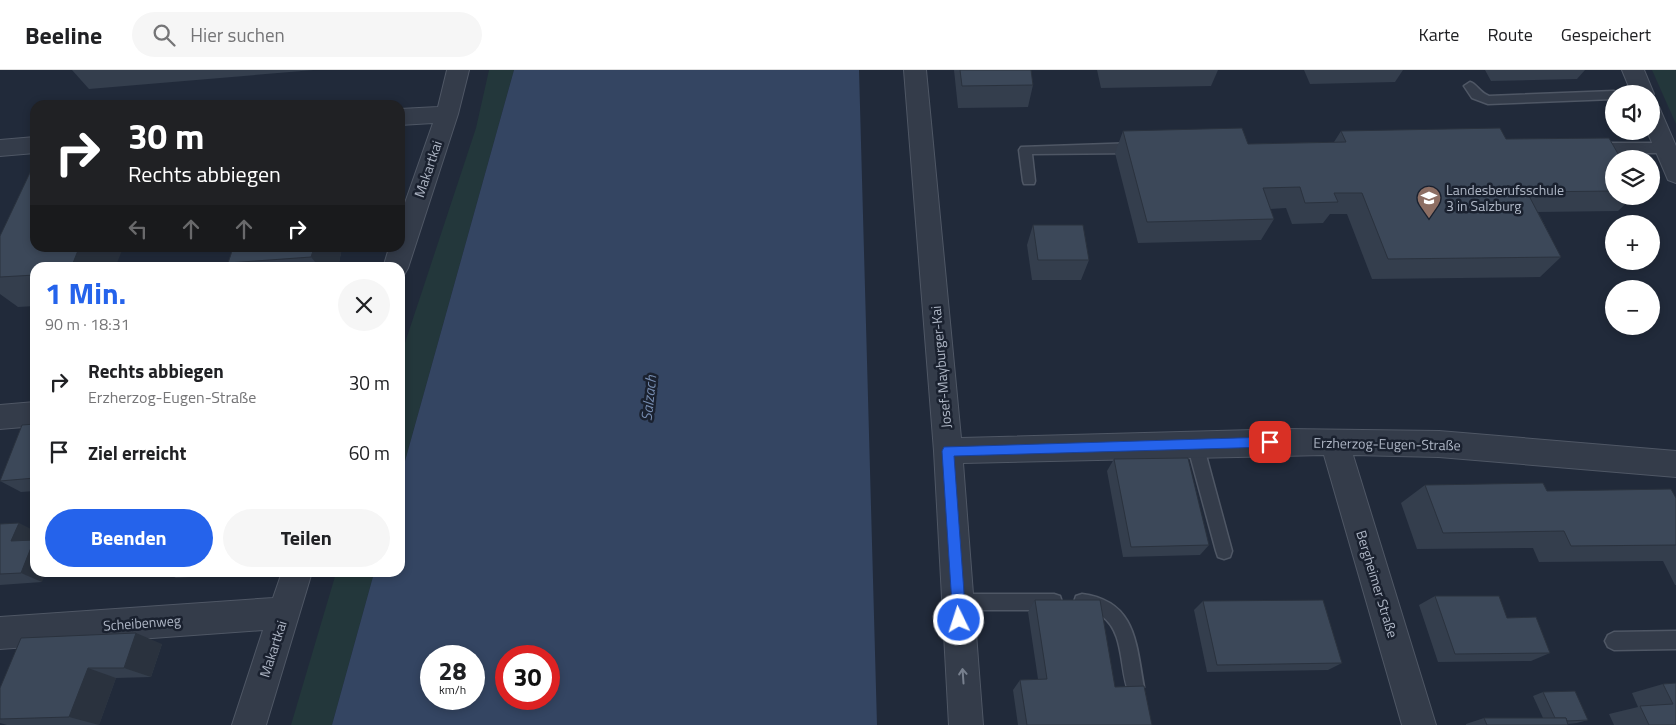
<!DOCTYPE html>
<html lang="de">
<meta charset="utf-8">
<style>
:root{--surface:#fff;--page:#f6f6f6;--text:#202124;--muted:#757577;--line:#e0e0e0;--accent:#2563eb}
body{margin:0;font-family:"Titillium Web",sans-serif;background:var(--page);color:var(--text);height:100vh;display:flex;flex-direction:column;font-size:19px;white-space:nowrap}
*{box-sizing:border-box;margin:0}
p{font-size:16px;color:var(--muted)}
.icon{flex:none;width:28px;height:28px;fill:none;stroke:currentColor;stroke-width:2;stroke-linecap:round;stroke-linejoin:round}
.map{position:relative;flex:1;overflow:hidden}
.side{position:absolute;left:30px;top:192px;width:375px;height:315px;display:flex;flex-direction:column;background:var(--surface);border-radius:15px;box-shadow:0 2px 8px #0003}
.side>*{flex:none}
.guide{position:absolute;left:30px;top:30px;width:375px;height:152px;border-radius:15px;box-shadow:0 2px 8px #0003;background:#202124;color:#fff;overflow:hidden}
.tools{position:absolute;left:1605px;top:15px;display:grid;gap:10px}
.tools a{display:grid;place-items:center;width:55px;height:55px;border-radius:50%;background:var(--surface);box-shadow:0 2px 8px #0003;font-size:25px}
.speed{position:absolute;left:420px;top:575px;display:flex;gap:10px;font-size:25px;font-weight:700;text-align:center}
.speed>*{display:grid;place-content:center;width:65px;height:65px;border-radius:50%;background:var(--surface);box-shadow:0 2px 8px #0003;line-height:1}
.speed small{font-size:12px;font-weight:400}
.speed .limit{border:8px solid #d22;background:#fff;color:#111}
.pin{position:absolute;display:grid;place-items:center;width:42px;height:42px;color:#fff;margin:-21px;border-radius:10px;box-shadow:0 2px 8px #0006}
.me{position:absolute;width:55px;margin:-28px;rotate:356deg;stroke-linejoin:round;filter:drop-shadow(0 0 4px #0008)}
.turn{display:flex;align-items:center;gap:18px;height:105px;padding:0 15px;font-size:22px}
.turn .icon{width:65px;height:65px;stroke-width:2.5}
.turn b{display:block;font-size:35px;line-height:42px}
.lanes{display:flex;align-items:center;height:48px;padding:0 15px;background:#0003;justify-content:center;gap:25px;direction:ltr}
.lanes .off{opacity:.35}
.round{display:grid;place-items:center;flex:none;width:52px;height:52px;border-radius:26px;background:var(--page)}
.headline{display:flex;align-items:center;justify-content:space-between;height:85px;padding:0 15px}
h1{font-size:30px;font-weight:700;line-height:38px;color:var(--accent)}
.primary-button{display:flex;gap:10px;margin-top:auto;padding:10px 15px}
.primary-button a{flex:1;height:58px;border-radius:30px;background:var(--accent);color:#fff;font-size:20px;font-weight:700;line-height:58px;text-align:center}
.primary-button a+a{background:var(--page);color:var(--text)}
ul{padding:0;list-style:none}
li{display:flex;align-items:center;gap:15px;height:70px;padding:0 15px}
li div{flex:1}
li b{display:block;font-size:19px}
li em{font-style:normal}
header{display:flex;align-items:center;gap:30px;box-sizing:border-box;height:70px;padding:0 25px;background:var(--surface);border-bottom:1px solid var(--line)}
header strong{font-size:24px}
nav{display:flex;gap:28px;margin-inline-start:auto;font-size:18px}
.search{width:350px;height:45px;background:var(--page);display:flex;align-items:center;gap:12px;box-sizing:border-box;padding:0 18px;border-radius:28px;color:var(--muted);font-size:19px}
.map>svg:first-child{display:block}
</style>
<header>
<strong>Beeline</strong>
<div class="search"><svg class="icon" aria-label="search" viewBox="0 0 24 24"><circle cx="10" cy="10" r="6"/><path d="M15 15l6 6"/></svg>Hier suchen</div>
<nav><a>Karte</a><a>Route</a><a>Gespeichert</a></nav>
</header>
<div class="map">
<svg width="1676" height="655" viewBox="0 0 1676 655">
<rect width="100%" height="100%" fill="#212a3a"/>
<g fill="#23373b">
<path d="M489,0H514L400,409V288L476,58Z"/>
<path d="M1652,0H1676V54Z"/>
<path d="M336,503H374L332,655H291Z"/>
</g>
<path fill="#344562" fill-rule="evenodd" d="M514,0H859L877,655H332L374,503L400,502V409ZM474,586V629H431V586ZM549,586V629H506V586Z"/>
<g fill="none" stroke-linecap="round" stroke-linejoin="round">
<defs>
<g id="service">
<path d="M1470,12C1477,14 1479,22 1489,26L1614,21L1619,24H1614V29L1488,34L1472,28L1464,16Z"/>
<path d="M1137,73L1141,75L1143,78L1141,81L1137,83L1032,84L1035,111L1034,114H1024L1023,111L1019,80L1021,77Z"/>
<path d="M1595,73H1666L1670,75L1672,78L1670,81L1666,83H1595L1591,81L1589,78L1591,75Z"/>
<path d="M1195,367L1200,369L1203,374L1232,481L1230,487L1224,489L1218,487L1216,481L1187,374L1190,369Z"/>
<path d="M958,524H1054L1060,526L1062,532L1060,538L1054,540H958L952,538L950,532L952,526Z"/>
<path d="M1082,524C1136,531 1136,573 1144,617L1141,623L1135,626L1129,623C1119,599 1125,563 1102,546C1095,540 1085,541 1076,538L1074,532L1076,526Z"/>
<path d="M1676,561V579L1614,580L1608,577L1605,571L1608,565L1614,562Z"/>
</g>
<g id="minor">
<path d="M447,0H469L458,44L408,198L404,205L400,206V198H383L389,178H400V147L433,53L400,55V39L438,37Z"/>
<path d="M904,0H926L961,368L1288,359L1439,361L1676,381V407L1439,387L1353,385L1436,655H1402L1324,385L963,393L983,655H949L934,381Z"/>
<path d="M1622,0H1644L1654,24L1651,29V24H1632Z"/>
<path d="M1651,35L1659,37L1676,76V113L1668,110L1647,61H1651Z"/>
<path d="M35,67V83L0,86V70Z"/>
<path d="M35,332V356L0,359V335Z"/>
<path d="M282,502H312L266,655H232L263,560L0,579V547L273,528Z"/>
</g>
</defs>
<use href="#service" stroke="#4f5765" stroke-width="3"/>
<use href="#minor" stroke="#4f5765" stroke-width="2"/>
<use href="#service" fill="#343c4a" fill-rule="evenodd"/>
<use href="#minor" fill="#343c4a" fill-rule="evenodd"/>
</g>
<g fill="#343e4d">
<path d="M72,0H314L89,19Z"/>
<path d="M954,0H1031L1033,15L1028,37L958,38Z"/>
<path d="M1097,0H1218L1211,16L1101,18Z"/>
<path d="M1304,0H1403L1395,12L1310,14Z"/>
<path d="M1485,0H1585L1577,9L1491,11Z"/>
<path d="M1123,61L1248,74L1334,72L1341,61L1506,69L1614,89V126H1634L1618,141L1538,142L1561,187L1540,207L1372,209L1347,144H1330L1323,153L1292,154L1286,138L1270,139L1274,149L1261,170L1138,173L1115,83Z"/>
<path d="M1033,155L1089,190L1081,210H1032L1027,175Z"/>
<path d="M0,166L35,198V236L18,237L0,224Z"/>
<path d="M342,178L338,198H232L228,193Z"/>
<path d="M35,354V421L21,422L0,411Z"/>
<path d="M1114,389L1209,475L1200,485L1123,487L1107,401Z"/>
<path d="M1425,415L1676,428V515H1675L1663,491L1539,492L1533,478L1417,479L1401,433Z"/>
<path d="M0,454L35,502L42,512L0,515Z"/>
<path d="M166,502H220V505L176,508Z"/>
<path d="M1435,526L1507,548L1550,583L1531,591L1438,592L1419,535Z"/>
<path d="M1035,530L1115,617L1152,655H1018L1013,620L1020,610L1038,609L1028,542Z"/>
<path d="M1203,531L1342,593L1328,600L1207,602L1194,540Z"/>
<path d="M162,574L151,607L116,608L99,655H7L0,653V618Z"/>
<path d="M1676,613V655H1614L1609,644L1638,637L1632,623L1663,614Z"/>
<path d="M1543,622L1588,650L1577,653L1568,654V655H1466V654L1484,648H1543L1533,626Z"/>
</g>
<g fill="#2a323e">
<path d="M79,178H123L115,198H71Z"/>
<path d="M314,178H342L338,198H320L311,187Z"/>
<path d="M19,453L35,461V502H46L42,512L21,503L11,471Z"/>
<path d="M136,563L162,574L151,607L124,598Z"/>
<path d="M88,598L116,608L99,655L69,647Z"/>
</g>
<g fill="#3c4859" stroke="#2a323e">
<path d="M960,0H1031L1033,15L962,16Z"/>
<path d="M348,31L347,35H294Z"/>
<path d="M1242,58L1248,74L1346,72L1341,61L1500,58L1506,69L1609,68L1621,89H1614V121L1527,122L1561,187L1388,189L1362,123H1334L1338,132L1305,133L1300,117L1263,118L1274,149L1147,152L1123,61Z"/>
<path d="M35,92V178H79L71,198H35V205L0,207V166Z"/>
<path d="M1033,155H1083L1089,190H1038Z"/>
<path d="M233,178H314L311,187L228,193Z"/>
<path d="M35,354V408L0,411L22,355Z"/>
<path d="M1188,388L1209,475L1131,477L1114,389Z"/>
<path d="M1543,413L1547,421L1671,419L1676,428V475L1571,476L1564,461L1443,463L1425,415Z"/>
<path d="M19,453L11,471L34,470L21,503L0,504V454Z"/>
<path d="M1435,526H1499L1507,548L1536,547L1550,583L1455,584Z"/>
<path d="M1035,530H1100L1115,617L1144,616L1152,655H1027L1020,610L1047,609Z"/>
<path d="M1323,530L1342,593L1217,595L1203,531Z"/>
<path d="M136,563L124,598H88L69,647L0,649V618L21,568Z"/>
<path d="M1676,613V655H1649L1640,636L1673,634L1663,614Z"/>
<path d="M1575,621L1588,650L1567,651L1566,648H1555L1543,622Z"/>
<path d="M1484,648H1566L1568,655H1487Z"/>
</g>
<defs><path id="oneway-shaft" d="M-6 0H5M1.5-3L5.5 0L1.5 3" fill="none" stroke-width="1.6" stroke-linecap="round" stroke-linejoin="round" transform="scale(1.25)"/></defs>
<use stroke="#78808e" href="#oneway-shaft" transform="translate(963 606) rotate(-94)"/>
<path fill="#2563eb" stroke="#184099" d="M1270,367L1274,369L1276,372L1274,376L1270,377L954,386L966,550L964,554L959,556L955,554L953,550L942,381L944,377Z"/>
<defs>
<symbol id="school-pin" viewBox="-11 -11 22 30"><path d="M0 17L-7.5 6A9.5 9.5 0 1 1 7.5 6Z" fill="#8d6e63" stroke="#1a212f"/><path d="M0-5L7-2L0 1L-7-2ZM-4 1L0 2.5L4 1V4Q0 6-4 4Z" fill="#fff"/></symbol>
</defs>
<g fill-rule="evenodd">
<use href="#school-pin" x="1415" y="114" width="28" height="38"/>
</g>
<g text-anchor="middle" stroke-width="5" stroke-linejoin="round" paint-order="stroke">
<g font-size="14" fill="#afb7c6" stroke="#1a212f">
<text transform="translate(428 99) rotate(-71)" y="5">Makartkai</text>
<text transform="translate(941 297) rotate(-95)" y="5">Josef-Mayburger-Kai</text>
<text transform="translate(1387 374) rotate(1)" y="5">Erzherzog-Eugen-Straße</text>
<text transform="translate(1377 514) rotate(73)" y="5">Bergheimer Straße</text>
<text transform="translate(142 553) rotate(-4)" y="5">Scheibenweg</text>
<text transform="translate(273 579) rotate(-72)" y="5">Makartkai</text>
</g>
<g font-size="14" fill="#afb7c6" stroke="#1a212f" text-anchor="start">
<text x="1446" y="125">Landesberufsschule<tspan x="1446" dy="16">3 in Salzburg</tspan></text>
</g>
<g font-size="15" font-style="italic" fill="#768cb0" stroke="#1a212f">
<text transform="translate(649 328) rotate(-84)" y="5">Salzach</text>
</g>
</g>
</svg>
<div class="tools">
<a><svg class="icon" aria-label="sound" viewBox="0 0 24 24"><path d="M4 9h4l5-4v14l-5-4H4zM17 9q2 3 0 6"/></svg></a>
<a><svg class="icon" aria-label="layers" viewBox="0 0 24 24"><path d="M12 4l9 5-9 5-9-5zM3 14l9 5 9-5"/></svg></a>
<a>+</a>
<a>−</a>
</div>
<div class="speed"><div>28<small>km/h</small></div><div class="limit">30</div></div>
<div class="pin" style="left:1270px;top:372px;background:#d93025"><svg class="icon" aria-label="arrive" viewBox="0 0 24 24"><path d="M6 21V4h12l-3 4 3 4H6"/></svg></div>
<svg class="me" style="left:959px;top:550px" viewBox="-20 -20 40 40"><circle r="17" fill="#2563eb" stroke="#fff" stroke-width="3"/><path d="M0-11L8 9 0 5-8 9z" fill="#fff"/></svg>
<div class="guide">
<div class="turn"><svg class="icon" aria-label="right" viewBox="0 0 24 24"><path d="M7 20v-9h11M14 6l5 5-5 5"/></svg><div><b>30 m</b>Rechts abbiegen</div></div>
<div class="lanes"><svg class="icon off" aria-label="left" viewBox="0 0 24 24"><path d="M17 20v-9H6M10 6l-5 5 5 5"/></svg><svg class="icon off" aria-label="ahead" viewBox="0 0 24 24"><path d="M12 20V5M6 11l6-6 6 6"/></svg><svg class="icon off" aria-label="ahead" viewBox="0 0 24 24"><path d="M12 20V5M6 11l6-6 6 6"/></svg><svg class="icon" aria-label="right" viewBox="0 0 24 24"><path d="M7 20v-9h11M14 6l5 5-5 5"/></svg></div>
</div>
<section class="side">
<div class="headline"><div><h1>1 Min.</h1><p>90 m · 18:31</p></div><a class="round"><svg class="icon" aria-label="close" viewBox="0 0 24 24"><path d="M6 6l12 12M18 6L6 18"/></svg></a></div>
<ul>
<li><svg class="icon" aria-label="right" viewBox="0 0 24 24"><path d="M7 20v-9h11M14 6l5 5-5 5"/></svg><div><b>Rechts abbiegen</b><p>Erzherzog-Eugen-Straße</p></div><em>30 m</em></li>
<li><svg class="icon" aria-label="arrive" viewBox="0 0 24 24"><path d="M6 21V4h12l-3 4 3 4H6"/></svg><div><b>Ziel erreicht</b></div><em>60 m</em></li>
</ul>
<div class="primary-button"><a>Beenden</a><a>Teilen</a></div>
</section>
</div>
